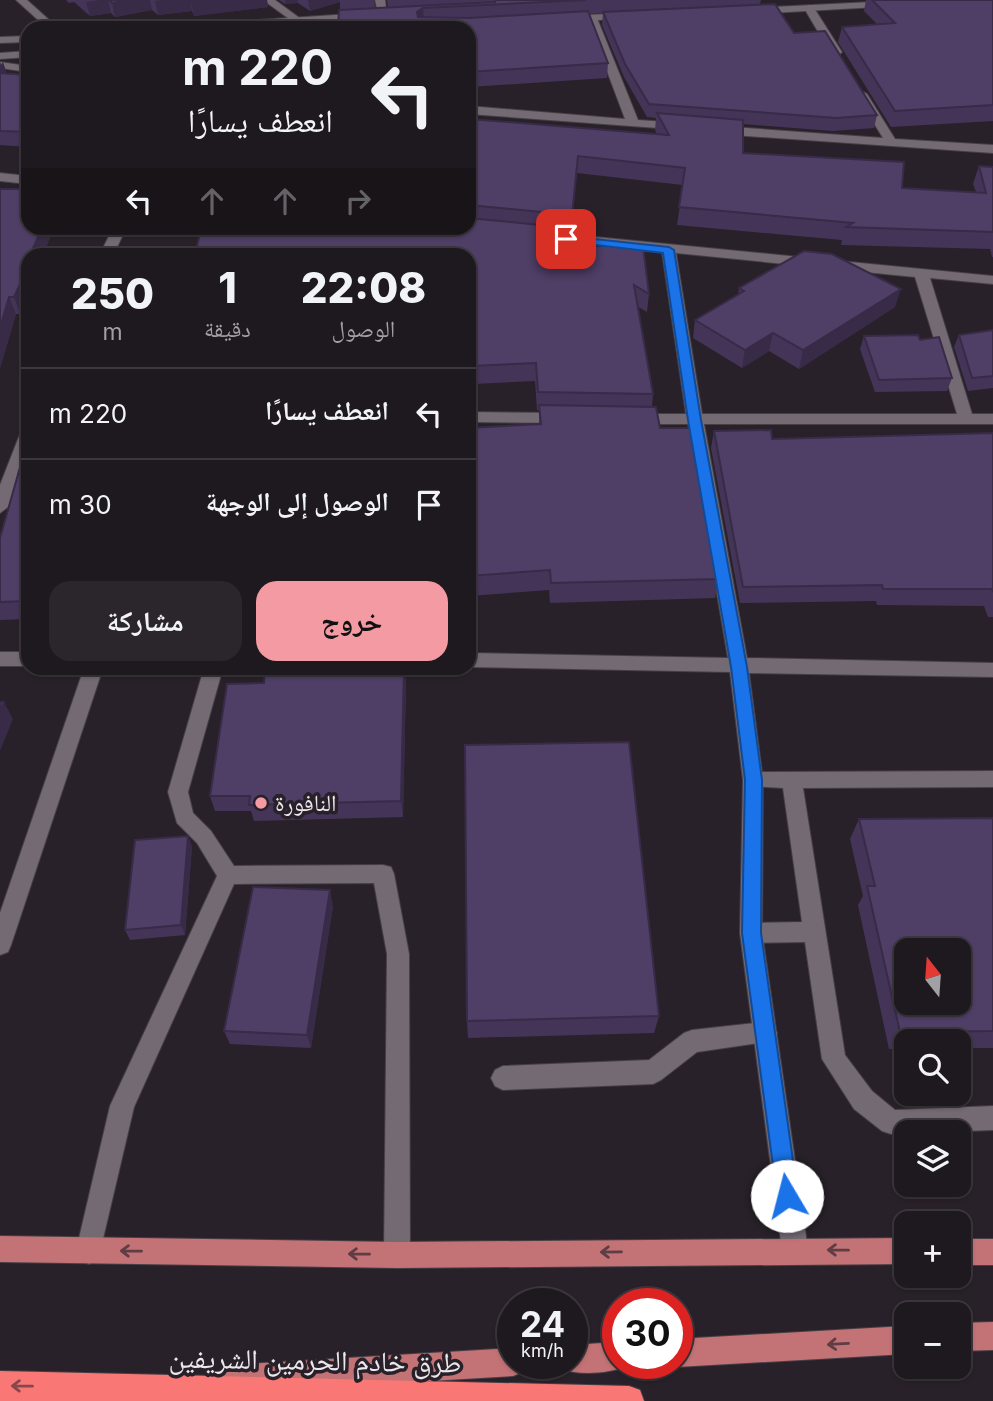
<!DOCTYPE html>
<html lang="ar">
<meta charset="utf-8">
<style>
:root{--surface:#1e191f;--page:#2b262c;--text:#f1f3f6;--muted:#a1a0a4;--line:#3c383d;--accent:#f49aa3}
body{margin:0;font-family:Inter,"Noto Naskh Arabic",sans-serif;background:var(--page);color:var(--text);direction:rtl;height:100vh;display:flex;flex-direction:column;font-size:26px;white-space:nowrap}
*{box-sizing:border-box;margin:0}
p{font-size:23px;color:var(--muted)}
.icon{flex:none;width:38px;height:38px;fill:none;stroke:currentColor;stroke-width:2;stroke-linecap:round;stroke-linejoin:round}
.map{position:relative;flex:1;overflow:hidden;direction:ltr}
.details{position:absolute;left:21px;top:248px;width:455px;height:427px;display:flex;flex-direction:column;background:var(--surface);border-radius:21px;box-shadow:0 2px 5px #0004,0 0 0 2px var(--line);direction:rtl}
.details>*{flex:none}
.top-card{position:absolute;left:21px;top:21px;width:455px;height:214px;border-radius:21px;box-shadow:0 2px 5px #0004,0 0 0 2px var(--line);direction:rtl;background:#1e191f;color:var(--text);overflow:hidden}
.needle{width:46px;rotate:343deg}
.controls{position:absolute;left:894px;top:938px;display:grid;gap:14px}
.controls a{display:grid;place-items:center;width:77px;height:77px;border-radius:14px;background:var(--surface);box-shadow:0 2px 5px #0004,0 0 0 2px var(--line);font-size:35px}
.speed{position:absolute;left:497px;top:1288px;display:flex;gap:14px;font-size:35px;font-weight:700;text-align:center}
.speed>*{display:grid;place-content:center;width:91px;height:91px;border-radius:50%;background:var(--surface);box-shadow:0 2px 5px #0004,0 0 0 2px var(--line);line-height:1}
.speed small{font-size:18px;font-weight:400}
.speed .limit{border:10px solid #d22;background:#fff;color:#111}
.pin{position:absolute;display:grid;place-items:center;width:60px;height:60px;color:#fff;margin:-30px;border-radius:14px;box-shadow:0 4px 10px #0006}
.me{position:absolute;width:77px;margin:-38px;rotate:352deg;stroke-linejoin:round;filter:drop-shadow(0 0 5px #0008)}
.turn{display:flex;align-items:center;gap:24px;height:147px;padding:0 28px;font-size:32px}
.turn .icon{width:91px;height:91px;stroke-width:2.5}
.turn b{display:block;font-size:49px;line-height:60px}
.lanes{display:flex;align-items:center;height:66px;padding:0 28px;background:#0003;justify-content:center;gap:35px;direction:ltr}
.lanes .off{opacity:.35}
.eta{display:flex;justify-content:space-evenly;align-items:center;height:119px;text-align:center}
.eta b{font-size:42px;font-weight:800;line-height:49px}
.action{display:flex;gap:14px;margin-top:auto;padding:14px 28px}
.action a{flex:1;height:80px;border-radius:21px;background:var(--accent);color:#111;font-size:28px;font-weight:800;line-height:80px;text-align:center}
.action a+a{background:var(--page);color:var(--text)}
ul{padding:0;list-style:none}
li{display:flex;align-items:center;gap:21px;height:91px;padding:0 28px;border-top:2px solid var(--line)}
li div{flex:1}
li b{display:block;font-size:26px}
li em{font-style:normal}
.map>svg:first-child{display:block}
</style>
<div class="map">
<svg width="993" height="1401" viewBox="0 0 993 1401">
<rect width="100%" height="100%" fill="#282129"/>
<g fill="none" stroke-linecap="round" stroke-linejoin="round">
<defs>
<g id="service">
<path d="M84,668H103L11,945L8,952L0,955V913Z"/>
<path d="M204,668H223L188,792L193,813L211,831L234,866L383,865L391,867L394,874L409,954L410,1255L406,1264L397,1268L388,1264L384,1255L387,954L374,883L234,884L134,1107L98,1260L89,1264L80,1260L76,1251L110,1106L217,876L197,843L177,823L168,792Z"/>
<path d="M993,771V787L803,788L845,1055L872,1091L895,1110L993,1106V1130L891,1134L882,1131L854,1109L822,1059L805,942L751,943L743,940L740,933L743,926L751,923L802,922L783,788L746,786L743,780L746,774L753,772Z"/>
<path d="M765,1022L773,1025L777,1033L773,1041L697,1052L661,1080L653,1084L503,1090L495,1086L491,1078L495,1070L503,1066L649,1060L684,1033L692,1030Z"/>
</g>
<g id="minor">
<path d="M16,0H27L58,28H47Z"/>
<path d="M263,0H275L301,19L292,21Z"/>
<path d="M375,0H385L387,17H379Z"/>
<path d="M809,5L814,8L842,52L840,54L830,52L804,8Z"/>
<path d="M592,15L597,18L638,120L681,123L685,124V130L469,114V106L625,119L587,18Z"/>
<path d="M0,62L28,66V72L0,68Z"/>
<path d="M863,92L867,94L895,139L993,145V153L718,134L712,130L718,126L883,138L857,96Z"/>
<path d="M0,173L28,176V184L0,181Z"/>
<path d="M113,228H126L113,256H99Z"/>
<path d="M545,232L993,276V284L930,278L972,414H993V424H704L747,658L993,663V677L749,673L763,780L762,933L808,1250L804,1259L795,1263L786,1259L782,1250L740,933L743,780L730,672L469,667V653L728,658L688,424H634L626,419L634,414H686L662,252L540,239V233ZM676,253L915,277L957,414H702Z"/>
<path d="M469,412L565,413L573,418L565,423L469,422Z"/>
<path d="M28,429V455L8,507L0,513V485L20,434Z"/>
<rect x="0" y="652" width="28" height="14"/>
</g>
<g id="secondary">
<path d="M891,1L895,2V6L753,14L748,11L753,8Z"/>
<path d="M365,13L369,14V18L231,28H177L182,25Z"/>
<path d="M629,13L634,16L633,18L565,22L560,19L565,16Z"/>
<path d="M28,36V42L0,43V37Z"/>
<path d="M28,51V57L0,59V53Z"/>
</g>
<g id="primary">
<path d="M0,1236L397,1242L906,1238V1264L397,1268L0,1262Z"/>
<rect x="959" y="1239" width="34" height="26"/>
<path d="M993,1322V1350L959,1351V1323Z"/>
<path d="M906,1326V1354L677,1367L669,1363H677V1339Z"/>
<path d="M618,1342V1363H629L628,1366C610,1373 580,1376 562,1369L560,1363H572V1345Z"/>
<path d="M513,1348V1363H526L523,1372L513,1376L231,1393L221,1389L217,1379L221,1369L231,1365Z"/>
</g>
<path id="motorway" d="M0,1371L629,1386L640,1390L644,1401H0Z"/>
</defs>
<use href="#service" stroke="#463f46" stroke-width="2"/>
<use href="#minor" stroke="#463f46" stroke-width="2"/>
<use href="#secondary" stroke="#463f46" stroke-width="2"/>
<use href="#primary" stroke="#463f46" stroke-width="2"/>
<use href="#motorway" stroke="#463f46" stroke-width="2"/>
<use href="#service" fill="#736a73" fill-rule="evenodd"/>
<use href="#minor" fill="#736a73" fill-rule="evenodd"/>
<use href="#secondary" fill="#736a73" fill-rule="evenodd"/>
<use href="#primary" fill="#c37275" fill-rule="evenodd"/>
<use href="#motorway" fill="#f97876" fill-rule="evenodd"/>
</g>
<g fill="#443558">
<path d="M66,0H267L268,7L194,16L192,11L158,15L152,10L115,17L111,13L90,16L74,2L69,3Z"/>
<path d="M279,0H374L375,8L388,7L387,0H761L760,4L794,33L877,115L874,128L833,131L743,124V153L902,188L976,192L973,184L979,166L993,167V257H992L990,249L841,245L842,240L677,225L683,185L577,173L569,246L649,294L647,312L637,306L653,394L652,407L719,579L715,598L550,603L549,590L469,596V428L539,424V410H537L535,381L473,384L472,381H469V119L657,134L655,130L656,118L647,117L624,77L602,25L603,13L589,14L608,63L607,78L469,87V28H338L340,10V2L310,11L298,3L285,4Z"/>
<path d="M866,0H993V121L891,127L838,42L842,27L877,24L864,11Z"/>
<path d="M0,62L7,74L28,75V147L0,145Z"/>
<path d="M0,189L28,256V297L20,314H16L0,368Z"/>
<path d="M739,288L895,307L799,369L769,351L742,368L693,338L695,320L738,295Z"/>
<path d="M993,330V388L968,391L954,347L959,335Z"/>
<path d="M864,336L920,340L952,378L947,391L875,392L860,349Z"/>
<path d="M714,431L772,439L993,433V617H988L984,606L877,605L876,601L740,603L711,448Z"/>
<path d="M28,439V619L0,620V538Z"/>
<path d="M404,668L406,683L403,817L254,821L251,811H215L210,796L264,683Z"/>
<path d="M993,818V1048H959V1041H906V1049H889L858,905L863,896L850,839L859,819Z"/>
<path d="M188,836L192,847L185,935L130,940L125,930Z"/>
<path d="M333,906L311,1048L230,1044L224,1031Z"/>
<path d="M659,1016L654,1033L468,1038L467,1021Z"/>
</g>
<g fill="#372b47">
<path d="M100,0H108L111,13L90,16L86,2Z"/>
<path d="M128,0H150L152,10L115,17L112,3Z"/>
<path d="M164,0H190L192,11L158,15L155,1Z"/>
<path d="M207,0H267L268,7L194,16L191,2Z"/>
<path d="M285,0H298V3L285,4Z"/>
<path d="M308,0H339L340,2L310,11Z"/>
<path d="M423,8L424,22L418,26L417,12Z"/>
<path d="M449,24L450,28H413Z"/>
<path d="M3,62L8,77L0,87V66Z"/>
<path d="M578,156L577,173L571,232L572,215Z"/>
<path d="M42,228H54L43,256H30Z"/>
<path d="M28,267V297L20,314L14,297Z"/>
<path d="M901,289L895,307L799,369L803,350Z"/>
<path d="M9,297L16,314L0,368V328Z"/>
<path d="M773,333L769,351L742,368L745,350Z"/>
<path d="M404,668L406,683L403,817L401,801Z"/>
<path d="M4,702L13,719L0,751V711Z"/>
<path d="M188,836L192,847L185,935L181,925Z"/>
<path d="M330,890L333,906L311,1048L307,1035Z"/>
</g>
<g fill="#4f3e66" stroke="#372b47" stroke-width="2" fill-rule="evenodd">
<path d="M109,0H128L112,3Z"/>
<path d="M190,0H207L191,2Z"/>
<path d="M496,0H586L423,8L417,12L418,17L469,18L588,11L608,63L469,72V28H451L449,24L413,28H338L339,10L495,2Z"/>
<path d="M872,0H993V105L895,111L842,27L895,23Z"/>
<path d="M775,4L794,33L825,31L877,115L836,118L649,104L625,64L603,12Z"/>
<path d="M0,73L28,75V132L0,131Z"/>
<path d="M657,113L743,120V153L904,162L902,188L986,193L979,166L993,167V232L846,227L853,223L679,207L685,168L578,156L572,215L469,205V119L669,135Z"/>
<path d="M0,189H28V228H42L30,255H33L28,256V267L14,297H9L0,328Z"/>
<path d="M469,218L570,228L568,246H643L649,294L634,285L653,394L538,392L536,363L472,366V363H469V256H195L201,228H469Z"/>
<path d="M804,251L832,254L901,289L803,350L773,333L745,350L695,320L744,291L739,288Z"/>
<path d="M993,330V376L972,378L959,335Z"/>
<path d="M918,335L920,340L939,337L952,378L879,380L864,336Z"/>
<path d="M539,405L656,407L660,428H693L719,579L551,583L550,570L469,576V428L541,424Z"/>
<path d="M771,430L772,439L993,433V592L992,589H883L882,585L743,587L714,431Z"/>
<path d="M28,439V601L0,602V538Z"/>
<path d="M328,668H404L401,801L249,805L250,796H210L227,684L264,683L265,670Z"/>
<path d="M0,702H4L0,711Z"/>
<path d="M629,742L659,1016L467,1021L465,745Z"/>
<path d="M993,818V1031L900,1032L867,886H875L859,819ZM906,950H959V1003H906Z"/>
<path d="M188,836L181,925L125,930L135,840Z"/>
<path d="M253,887L330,890L307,1035L224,1031Z"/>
</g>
<defs><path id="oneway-shaft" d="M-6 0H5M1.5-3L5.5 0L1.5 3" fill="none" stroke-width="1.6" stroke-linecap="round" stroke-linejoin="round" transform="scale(1.75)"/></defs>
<g stroke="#5e3d44">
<use href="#oneway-shaft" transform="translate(838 1250) rotate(-179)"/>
<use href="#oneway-shaft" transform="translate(131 1251) rotate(-179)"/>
<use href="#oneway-shaft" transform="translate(611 1252) rotate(179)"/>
<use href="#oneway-shaft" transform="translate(359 1254) rotate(-179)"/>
<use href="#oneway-shaft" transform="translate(838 1344) rotate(177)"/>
</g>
<use stroke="#86484c" href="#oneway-shaft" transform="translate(22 1386) rotate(-179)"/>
<path fill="#1a73e8" stroke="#114b97" stroke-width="2" d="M566,236L669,247L674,250L701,420L747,667L762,780L761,933L798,1196L795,1203L787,1206L780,1203L777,1196L742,933L745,780L731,667L688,420L663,253L562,241L561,239Z"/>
<circle fill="#f49aa3" stroke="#282129" stroke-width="2.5" cx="261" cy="803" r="7"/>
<g text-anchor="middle" stroke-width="7" stroke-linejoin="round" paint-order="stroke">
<g font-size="23" fill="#ece7ec" stroke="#282129" text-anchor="start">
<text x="275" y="811">النافورة</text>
</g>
<g font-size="28" fill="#ece7ec" stroke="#282129">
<text transform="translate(315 1360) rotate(1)" y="10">طرق خادم الحرمين الشريفين</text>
</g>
</g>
</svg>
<div class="controls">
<a><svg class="needle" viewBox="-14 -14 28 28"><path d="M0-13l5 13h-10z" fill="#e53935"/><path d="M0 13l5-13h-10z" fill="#a1a0a4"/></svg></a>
<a><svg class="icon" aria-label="search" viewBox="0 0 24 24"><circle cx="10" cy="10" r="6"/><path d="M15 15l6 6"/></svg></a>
<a><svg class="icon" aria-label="layers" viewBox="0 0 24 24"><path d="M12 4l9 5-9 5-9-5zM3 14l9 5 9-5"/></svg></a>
<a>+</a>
<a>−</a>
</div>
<div class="speed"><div>24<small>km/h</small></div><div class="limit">30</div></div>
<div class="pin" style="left:566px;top:239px;background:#d93025"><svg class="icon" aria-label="arrive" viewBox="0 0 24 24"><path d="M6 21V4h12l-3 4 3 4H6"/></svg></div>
<svg class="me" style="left:787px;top:1196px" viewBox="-20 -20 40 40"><circle r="19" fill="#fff"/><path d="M0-13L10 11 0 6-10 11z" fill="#1a73e8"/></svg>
<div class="top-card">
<div class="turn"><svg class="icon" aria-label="left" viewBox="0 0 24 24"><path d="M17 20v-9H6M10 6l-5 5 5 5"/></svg><div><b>220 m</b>انعطف يسارًا</div></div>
<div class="lanes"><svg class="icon" aria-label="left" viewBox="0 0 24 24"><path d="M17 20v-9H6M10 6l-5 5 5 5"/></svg><svg class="icon off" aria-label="ahead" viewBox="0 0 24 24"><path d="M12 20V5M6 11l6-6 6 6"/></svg><svg class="icon off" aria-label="ahead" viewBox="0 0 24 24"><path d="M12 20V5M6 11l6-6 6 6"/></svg><svg class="icon off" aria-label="right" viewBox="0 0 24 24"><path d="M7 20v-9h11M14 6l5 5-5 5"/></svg></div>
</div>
<section class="details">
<div class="eta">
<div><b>22:08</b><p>الوصول</p></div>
<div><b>1</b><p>دقيقة</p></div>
<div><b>250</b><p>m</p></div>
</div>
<ul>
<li><svg class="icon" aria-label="left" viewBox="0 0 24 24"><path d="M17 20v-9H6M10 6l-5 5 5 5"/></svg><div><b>انعطف يسارًا</b></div><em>220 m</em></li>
<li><svg class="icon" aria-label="arrive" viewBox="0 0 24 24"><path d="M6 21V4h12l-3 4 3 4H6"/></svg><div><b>الوصول إلى الوجهة</b></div><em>30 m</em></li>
</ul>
<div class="action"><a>خروج</a><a>مشاركة</a></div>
</section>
</div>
